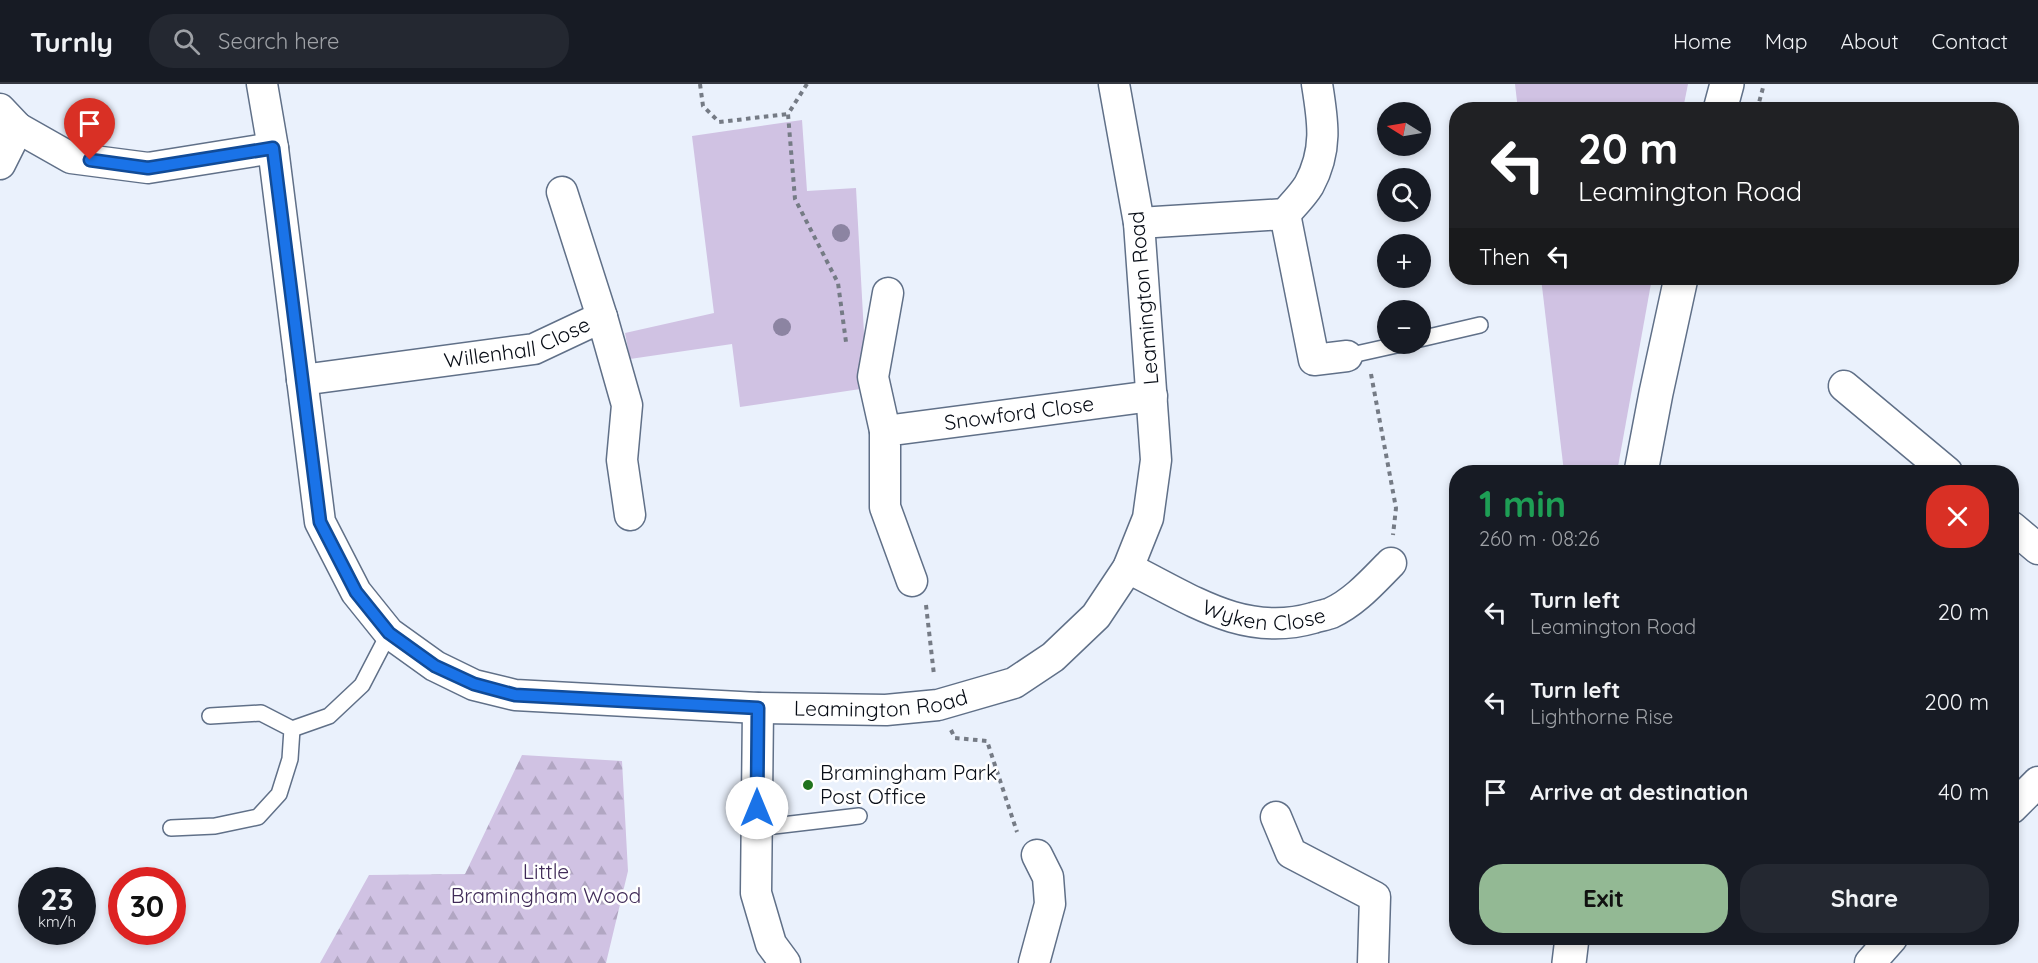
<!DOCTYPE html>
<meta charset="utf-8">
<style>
:root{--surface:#171b24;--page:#242831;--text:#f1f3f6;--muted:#9ea1a6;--line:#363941;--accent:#93b994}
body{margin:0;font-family:Quicksand,sans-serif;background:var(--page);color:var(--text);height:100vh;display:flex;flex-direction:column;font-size:22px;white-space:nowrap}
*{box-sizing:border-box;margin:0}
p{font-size:20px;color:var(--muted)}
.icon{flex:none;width:33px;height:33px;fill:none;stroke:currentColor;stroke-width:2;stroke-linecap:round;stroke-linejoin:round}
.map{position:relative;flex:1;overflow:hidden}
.side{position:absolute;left:1449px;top:381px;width:570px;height:480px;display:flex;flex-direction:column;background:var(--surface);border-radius:24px;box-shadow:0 3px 9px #0003}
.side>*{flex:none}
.hud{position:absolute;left:1449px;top:18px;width:570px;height:183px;border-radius:24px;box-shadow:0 3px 9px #0003;background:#202124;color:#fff;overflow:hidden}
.needle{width:39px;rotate:281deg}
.controls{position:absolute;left:1377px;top:18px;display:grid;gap:12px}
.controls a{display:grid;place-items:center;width:54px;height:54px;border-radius:50%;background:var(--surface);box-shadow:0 3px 9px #0003;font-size:30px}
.speed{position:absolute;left:18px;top:783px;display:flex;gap:12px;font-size:30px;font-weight:700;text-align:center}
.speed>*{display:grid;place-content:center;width:78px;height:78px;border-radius:50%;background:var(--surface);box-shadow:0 3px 9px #0003;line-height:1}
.speed small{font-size:15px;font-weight:400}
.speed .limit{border:9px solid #d22;background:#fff;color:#111}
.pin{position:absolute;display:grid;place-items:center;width:51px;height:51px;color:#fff;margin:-62px -26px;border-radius:50% 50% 50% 0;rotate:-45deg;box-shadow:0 0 6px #0007}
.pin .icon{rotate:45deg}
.me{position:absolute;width:66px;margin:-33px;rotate:0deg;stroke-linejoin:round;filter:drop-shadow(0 0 4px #0008)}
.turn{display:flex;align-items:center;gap:21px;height:126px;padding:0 30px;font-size:27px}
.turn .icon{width:78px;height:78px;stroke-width:2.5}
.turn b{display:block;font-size:42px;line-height:51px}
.then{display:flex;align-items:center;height:57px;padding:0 30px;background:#0003;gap:12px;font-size:22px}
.round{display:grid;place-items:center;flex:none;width:63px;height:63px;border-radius:24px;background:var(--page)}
.overview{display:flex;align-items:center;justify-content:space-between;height:102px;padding:0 30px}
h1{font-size:36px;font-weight:800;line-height:45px;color:#1e9e55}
.button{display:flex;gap:12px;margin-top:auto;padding:12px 30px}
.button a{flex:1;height:69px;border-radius:24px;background:var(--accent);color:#111;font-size:24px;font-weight:800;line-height:69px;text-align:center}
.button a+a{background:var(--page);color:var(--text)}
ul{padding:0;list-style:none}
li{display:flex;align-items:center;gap:18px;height:90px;padding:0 30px}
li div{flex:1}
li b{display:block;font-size:22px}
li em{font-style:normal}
header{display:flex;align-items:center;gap:36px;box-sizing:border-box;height:84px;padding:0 30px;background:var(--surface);border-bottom:2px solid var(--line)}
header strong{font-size:28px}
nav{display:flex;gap:33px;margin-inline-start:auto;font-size:21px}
.search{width:420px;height:54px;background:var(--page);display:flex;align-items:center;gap:15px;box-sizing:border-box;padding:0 21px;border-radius:24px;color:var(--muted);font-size:22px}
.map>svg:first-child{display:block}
</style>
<header>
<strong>Turnly</strong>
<div class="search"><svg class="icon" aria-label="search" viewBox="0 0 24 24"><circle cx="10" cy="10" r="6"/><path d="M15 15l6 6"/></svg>Search here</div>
<nav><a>Home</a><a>Map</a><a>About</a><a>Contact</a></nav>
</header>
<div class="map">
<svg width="2038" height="879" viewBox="0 0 2038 879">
<defs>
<pattern id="forest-firs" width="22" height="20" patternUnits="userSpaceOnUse" patternTransform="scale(1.5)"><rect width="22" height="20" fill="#d0c2e3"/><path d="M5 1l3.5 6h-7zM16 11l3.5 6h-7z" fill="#b1a6c2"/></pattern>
</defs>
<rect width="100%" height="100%" fill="#eaf1fc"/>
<g fill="#d0c2e3">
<path d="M1515,0H1688L1683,25L1518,26Z"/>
<path d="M802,36L807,107L856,104L867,304L740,323L732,260L630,275L625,249L714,229L692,52Z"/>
<path d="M1541,194H1652L1617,388H1564Z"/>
</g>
<path fill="url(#forest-firs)" d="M522,671L622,677L628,787L606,879H320L369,791L465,790Z"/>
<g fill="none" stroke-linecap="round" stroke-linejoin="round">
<defs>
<g id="lane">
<path d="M1420,255L1480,241"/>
<path d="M1347,272L1401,260"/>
<path d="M292,645L329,632L362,601L389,549"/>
<path d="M171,744L215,742L258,733L279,710L290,675L292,645L261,629L210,632"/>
<path d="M757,744L859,732"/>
</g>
<g id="street">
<path id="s1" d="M262,0L273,64L320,438L356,508L389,549L435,582L474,601L515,611L758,624L886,626L938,621L1014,599L1053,573L1096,532L1128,484L1148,434L1156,376L1139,139L1114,0"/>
<path d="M0,25L18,44L71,74L148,84L273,64"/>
<path d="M0,80L18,44"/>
<path d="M562,108L602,233"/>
<path d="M1285,130L1314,276L1347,272"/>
<path d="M1139,139L1285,130C1293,121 1303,111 1309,101C1328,66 1323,37 1317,0"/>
<path id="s2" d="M302,296L534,265L602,233L627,321L622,376L630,431"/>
<path d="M1844,302L1947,388"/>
<path d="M885,347L873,293L888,209"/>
<path d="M2012,443L2038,465"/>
<path id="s3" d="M1128,484C1189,514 1243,554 1313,534C1319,532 1326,531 1331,529C1355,518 1373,497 1391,479"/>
<path id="s4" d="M912,497L885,423V347L1152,312"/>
<path d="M758,624L756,809L771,860L785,879"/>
<path d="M2012,724L2038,698"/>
<path d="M1276,733L1291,769L1375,813L1373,879"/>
<path d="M1034,879L1050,820L1048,793L1037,771"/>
<path d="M1870,879L1892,854"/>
</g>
<g id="secondary">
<path d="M1720,26L1727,0"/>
<path d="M1641,388L1656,309L1681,194"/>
<path d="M1569,879L1572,854"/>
</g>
</defs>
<use href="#lane" stroke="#607088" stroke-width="18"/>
<use href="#street" stroke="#607088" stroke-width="33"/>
<use href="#secondary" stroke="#607088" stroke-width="36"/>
<g stroke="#757b85" stroke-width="4" stroke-dasharray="4.5 4.5" stroke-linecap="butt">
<path d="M700,0L703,22L719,38L788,30"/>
<path d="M807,0L788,30L795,115L838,199L846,258"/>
<path d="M1757,26L1764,0"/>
<path d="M1371,290L1396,424L1393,451"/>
<path d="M926,521L934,591"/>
<path d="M951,646L955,654L987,657L1017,748"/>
</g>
<use href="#lane" stroke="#fff" stroke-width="15"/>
<use href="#street" stroke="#fff" stroke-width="30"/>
<use href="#secondary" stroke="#fff" stroke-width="33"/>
</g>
<g fill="#8c84a2">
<circle cx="841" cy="149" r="9"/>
<circle cx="782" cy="243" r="9"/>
</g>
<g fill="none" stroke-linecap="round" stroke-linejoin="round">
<defs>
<path id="route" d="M90,76L148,84L273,64L320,438L356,508L389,549L435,582L474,600L515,611L758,624L757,724"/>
</defs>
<use href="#route" stroke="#114b97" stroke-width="15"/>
<use href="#route" stroke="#1a73e8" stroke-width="10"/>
</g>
<circle fill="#20731d" stroke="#fff" stroke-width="2" cx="808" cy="701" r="6"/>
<g text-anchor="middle" stroke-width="5" stroke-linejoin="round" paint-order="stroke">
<g font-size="21" fill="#070c15" stroke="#fff">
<text transform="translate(1144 214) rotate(-95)" y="7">Leamington Road</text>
<text dy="7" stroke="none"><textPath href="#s2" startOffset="219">Willenhall Close</textPath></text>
<text dy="7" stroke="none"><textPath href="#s4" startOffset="290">Snowford Close</textPath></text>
<text dy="7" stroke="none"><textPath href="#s3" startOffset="147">Wyken Close</textPath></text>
<text dy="7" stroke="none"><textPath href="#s1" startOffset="1082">Leamington Road</textPath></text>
</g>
<g font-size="21" fill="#070c15" stroke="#fff" text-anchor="start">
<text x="820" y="696">Bramingham Park<tspan x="820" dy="24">Post Office</tspan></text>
</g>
<g font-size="21" fill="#402b58" stroke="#fff">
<text x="546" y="795">Little<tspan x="546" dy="24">Bramingham Wood</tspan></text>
</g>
</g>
</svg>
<div class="controls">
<a><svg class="needle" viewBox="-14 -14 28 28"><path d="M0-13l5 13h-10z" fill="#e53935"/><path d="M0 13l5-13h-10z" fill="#9ea1a6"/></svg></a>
<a><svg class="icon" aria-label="search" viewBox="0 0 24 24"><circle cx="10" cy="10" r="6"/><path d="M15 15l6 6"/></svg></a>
<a>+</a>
<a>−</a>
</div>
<div class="speed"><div>23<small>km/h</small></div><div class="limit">30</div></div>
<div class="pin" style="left:90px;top:76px;background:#d93025"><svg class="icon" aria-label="arrive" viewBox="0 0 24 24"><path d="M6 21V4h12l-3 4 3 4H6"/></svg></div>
<svg class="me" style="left:757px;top:724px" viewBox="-20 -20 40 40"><circle r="19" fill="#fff"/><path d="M0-13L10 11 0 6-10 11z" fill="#1a73e8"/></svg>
<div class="hud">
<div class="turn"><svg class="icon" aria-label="left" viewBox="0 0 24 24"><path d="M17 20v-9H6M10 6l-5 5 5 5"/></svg><div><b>20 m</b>Leamington Road</div></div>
<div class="then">Then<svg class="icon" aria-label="left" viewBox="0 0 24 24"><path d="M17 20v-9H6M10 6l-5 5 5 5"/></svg></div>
</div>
<section class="side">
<div class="overview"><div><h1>1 min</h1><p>260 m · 08:26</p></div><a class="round" style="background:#d93025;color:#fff"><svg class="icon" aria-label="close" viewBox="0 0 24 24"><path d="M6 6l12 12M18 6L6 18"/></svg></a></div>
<ul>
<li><svg class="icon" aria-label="left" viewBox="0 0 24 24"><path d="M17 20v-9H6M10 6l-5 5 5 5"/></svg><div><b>Turn left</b><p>Leamington Road</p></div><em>20 m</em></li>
<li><svg class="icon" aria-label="left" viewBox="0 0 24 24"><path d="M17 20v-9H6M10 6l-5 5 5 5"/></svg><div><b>Turn left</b><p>Lighthorne Rise</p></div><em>200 m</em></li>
<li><svg class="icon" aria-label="arrive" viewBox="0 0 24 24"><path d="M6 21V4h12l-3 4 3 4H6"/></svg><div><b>Arrive at destination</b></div><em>40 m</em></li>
</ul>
<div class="button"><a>Exit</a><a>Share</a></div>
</section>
</div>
